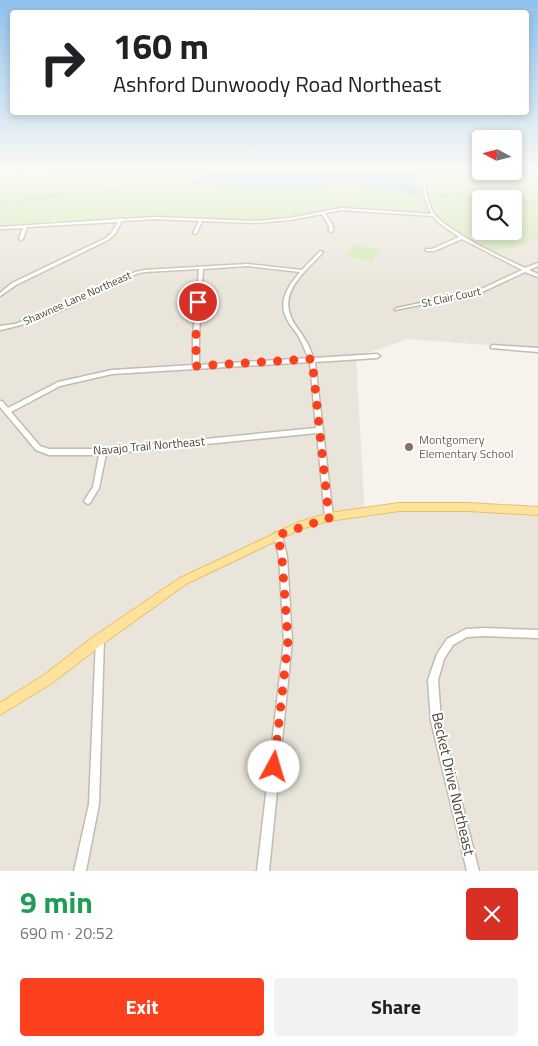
<!DOCTYPE html>
<meta charset="utf-8">
<style>
:root{--surface:#fff;--page:#f2f2f2;--text:#202124;--muted:#757577;--accent:#fc3f1d}
body{margin:0;font-family:"Titillium Web",sans-serif;background:var(--page);color:var(--text);height:100vh;display:flex;flex-direction:column;font-size:19px;white-space:nowrap}
*{box-sizing:border-box;margin:0}
p{font-size:16px;color:var(--muted)}
.icon{flex:none;width:28px;height:28px;fill:none;stroke:currentColor;stroke-width:2;stroke-linecap:round;stroke-linejoin:round}
.map{position:relative;height:871px;overflow:hidden}
.drawer{display:flex;flex-direction:column;background:var(--surface);flex:1}
.drawer>*{flex:none}
.guide{position:absolute;left:10px;top:10px;width:519px;height:105px;border-radius:5px;box-shadow:0 2px 8px #0003;background:#fff;color:var(--text);overflow:hidden}
.needle{width:32px;rotate:277deg}
.buttons{position:absolute;left:472px;top:130px;display:grid;gap:10px}
.buttons a{display:grid;place-items:center;width:50px;height:50px;border-radius:5px;background:var(--surface);box-shadow:0 2px 8px #0003;font-size:25px}
.pin{position:absolute;display:grid;place-items:center;width:42px;height:42px;color:#fff;margin:-21px;border:2px solid #fff;border-radius:50%;box-shadow:0 1px 5px #0007}
.me{position:absolute;width:55px;margin:-28px;rotate:6deg;stroke-linejoin:round;filter:drop-shadow(0 0 4px #0008)}
.turn{display:flex;align-items:center;gap:18px;height:105px;padding:0 20px;font-size:22px}
.turn .icon{width:65px;height:65px;stroke-width:2.5}
.turn b{display:block;font-size:35px;line-height:42px}
.round{display:grid;place-items:center;flex:none;width:52px;height:52px;border-radius:5px;background:var(--page)}
.overview{display:flex;align-items:center;justify-content:space-between;height:85px;padding:0 20px}
h1{font-size:30px;font-weight:700;line-height:38px;color:#1e9e55}
.primary-button{display:flex;gap:10px;margin-top:auto;padding:10px 20px}
.primary-button a{flex:1;height:58px;border-radius:5px;background:var(--accent);color:#fff;font-size:20px;font-weight:700;line-height:58px;text-align:center}
.primary-button a+a{background:var(--page);color:var(--text)}
.map>svg:first-child{display:block}
</style>
<div class="map">
<svg width="538" height="871" viewBox="0 0 538 871">
<rect width="100%" height="100%" fill="#f6f3ec"/>
<g fill="#eae5da">
<path d="M0,170H66L0,179Z"/>
<path d="M359,208L418,214L433,213L495,252L538,240V349L408,339L356,357L365,516L421,507L483,510L538,516V871H0V228L144,218L294,219L334,209Z"/>
</g>
<g fill="#d2eab5" fill-rule="evenodd">
<path d="M66,170H538V240L495,252L474,241L433,213L418,214L359,208L334,209L294,219L259,222L144,218L54,221L0,226V179ZM481,199H514V231H481Z"/>
<path d="M354,244L379,250L372,262L345,256Z"/>
</g>
<path fill="#a9d4f2" d="M221,170H416L421,196L390,188H373L346,184L319,188L280,189L200,186L191,183L193,180L204,174Z"/>
<g fill="none" stroke-linecap="round" stroke-linejoin="round">
<g stroke="#a9d4f2" stroke-width="1">
<path d="M215,170H221"/>
<path d="M421,196L538,201"/>
<path d="M0,202C61,196 122,192 183,181C192,179 201,172 211,170"/>
</g>
<defs>
<g id="minor">
<path d="M17,170H19L21,175H19Z"/>
<path d="M421,170H424C425,184 426,199 433,212C440,223 453,229 463,236C482,248 504,258 525,268L538,263V266L529,270L538,274V277L525,272L480,293L395,310V309L397,308L477,291L522,270L462,239L434,251H426V249H432L459,237L439,223L433,216L341,210L325,213L333,226V231L331,232L329,231V226L322,214L290,220L256,223L202,221L197,233L195,234L193,233L199,221L155,219L122,221L115,234L108,240L16,285L0,296V293L12,283L106,238L112,232L118,222L27,227L23,239L21,240L19,239L23,228L0,229V227L119,219L121,218L123,219L155,217L256,221L290,218L341,208L431,214L425,198Z"/>
<path d="M320,251L323,252C309,269 281,288 290,314C292,323 300,330 304,338C308,343 310,350 313,356L314,358L377,354L380,356L377,358L315,362L333,517L332,519L329,520L326,519L325,517L317,433L106,454L99,488L90,503L88,504L86,503L84,501L93,487L99,455H49L36,450L0,407V401H2L8,408L58,382L112,370L193,365V336L199,269L144,272L136,274C92,295 49,321 0,330V326L15,324L48,312L135,272L144,270L247,264L302,270ZM247,266L300,272C289,285 278,300 286,317C289,325 295,330 299,337C303,344 305,352 309,358L199,365V336L203,269ZM310,362L316,428L103,449H49L40,446L11,412L60,386L112,374Z"/>
<path d="M493,345L538,348V352L491,348V346Z"/>
<path d="M278,532L281,533L282,535L287,557L292,641L269,871H257L284,641L279,557L274,535L275,533Z"/>
<path d="M484,628L538,630V638L484,636L467,637L453,645L444,659L438,680L441,721L479,871H467L431,721L428,680L437,654L447,639L466,629Z"/>
<path d="M100,635L103,636L104,639L99,804L86,871H74L89,804L96,639L97,636Z"/>
</g>
<path id="major" d="M399,503H469L538,507V515L469,511H399L329,521L301,529L186,584L104,643L52,683L0,715V703L44,675L96,635L180,578L299,522L329,513Z"/>
</defs>
<use href="#minor" stroke="#c2bbae" stroke-width="3"/>
<use href="#major" stroke="#e6c16a" stroke-width="2"/>
<use href="#minor" fill="#fff" fill-rule="evenodd"/>
<use href="#major" fill="#ffe39c" fill-rule="evenodd"/>
</g>
<linearGradient id="sky" x2="0" y2="1"><stop stop-color="#8fc1ec"/><stop offset="0.58" stop-color="#fbfaf6"/><stop offset="1" stop-color="#fbfaf6" stop-opacity="0"/></linearGradient>
<rect width="538" height="292" fill="url(#sky)"/>
<g fill="none" stroke-linecap="round" stroke-linejoin="round">
<path stroke="#fc3f1d" stroke-width="9" stroke-dasharray="0 16.2" d="M198,302L196,336V366L312,359L329,518L278,535L282,558L288,641L274,767"/>
</g>
<circle fill="#8d6e63" stroke="#fff" stroke-width="2" cx="409" cy="447" r="5"/>
<g text-anchor="middle" stroke-width="4" stroke-linejoin="round" paint-order="stroke">
<g font-size="11" fill="#4b4439" stroke="#fff">
<text transform="translate(451 297) rotate(-12)" y="4">St Clair Court</text>
<text transform="translate(77 298) rotate(-24)" y="4">Shawnee Lane Northeast</text>
</g>
<g font-size="12" fill="#785e54" stroke="#fff" text-anchor="start">
<text x="419" y="444">Montgomery<tspan x="419" dy="14">Elementary School</tspan></text>
</g>
<g font-size="12" fill="#4b4439" stroke="#fff">
<text transform="translate(149 446) rotate(-5)" y="4">Navajo Trail Northeast</text>
</g>
<g font-size="15" fill="#4b4439" stroke="#fff">
<text transform="translate(453 784) rotate(77)" y="5">Becket Drive Northeast</text>
</g>
</g>
</svg>
<div class="buttons">
<a><svg class="needle" viewBox="-14 -14 28 28"><path d="M0-13l5 13h-10z" fill="#e53935"/><path d="M0 13l5-13h-10z" fill="#757577"/></svg></a>
<a><svg class="icon" aria-label="search" viewBox="0 0 24 24"><circle cx="10" cy="10" r="6"/><path d="M15 15l6 6"/></svg></a>
</div>
<div class="pin" style="left:198px;top:302px;background:#d93025"><svg class="icon" aria-label="arrive" viewBox="0 0 24 24"><path d="M6 21V4h12l-3 4 3 4H6"/></svg></div>
<svg class="me" style="left:274px;top:767px" viewBox="-20 -20 40 40"><circle r="19" fill="#fff"/><path d="M0-13L10 11 0 6-10 11z" fill="#fc3f1d"/></svg>
<div class="guide">
<div class="turn"><svg class="icon" aria-label="right" viewBox="0 0 24 24"><path d="M7 20v-9h11M14 6l5 5-5 5"/></svg><div><b>160 m</b>Ashford Dunwoody Road Northeast</div></div>
</div>
</div>
<section class="drawer">
<div class="overview"><div><h1>9 min</h1><p>690 m · 20:52</p></div><a class="round" style="background:#d93025;color:#fff"><svg class="icon" aria-label="close" viewBox="0 0 24 24"><path d="M6 6l12 12M18 6L6 18"/></svg></a></div>
<div class="primary-button"><a>Exit</a><a>Share</a></div>
</section>
